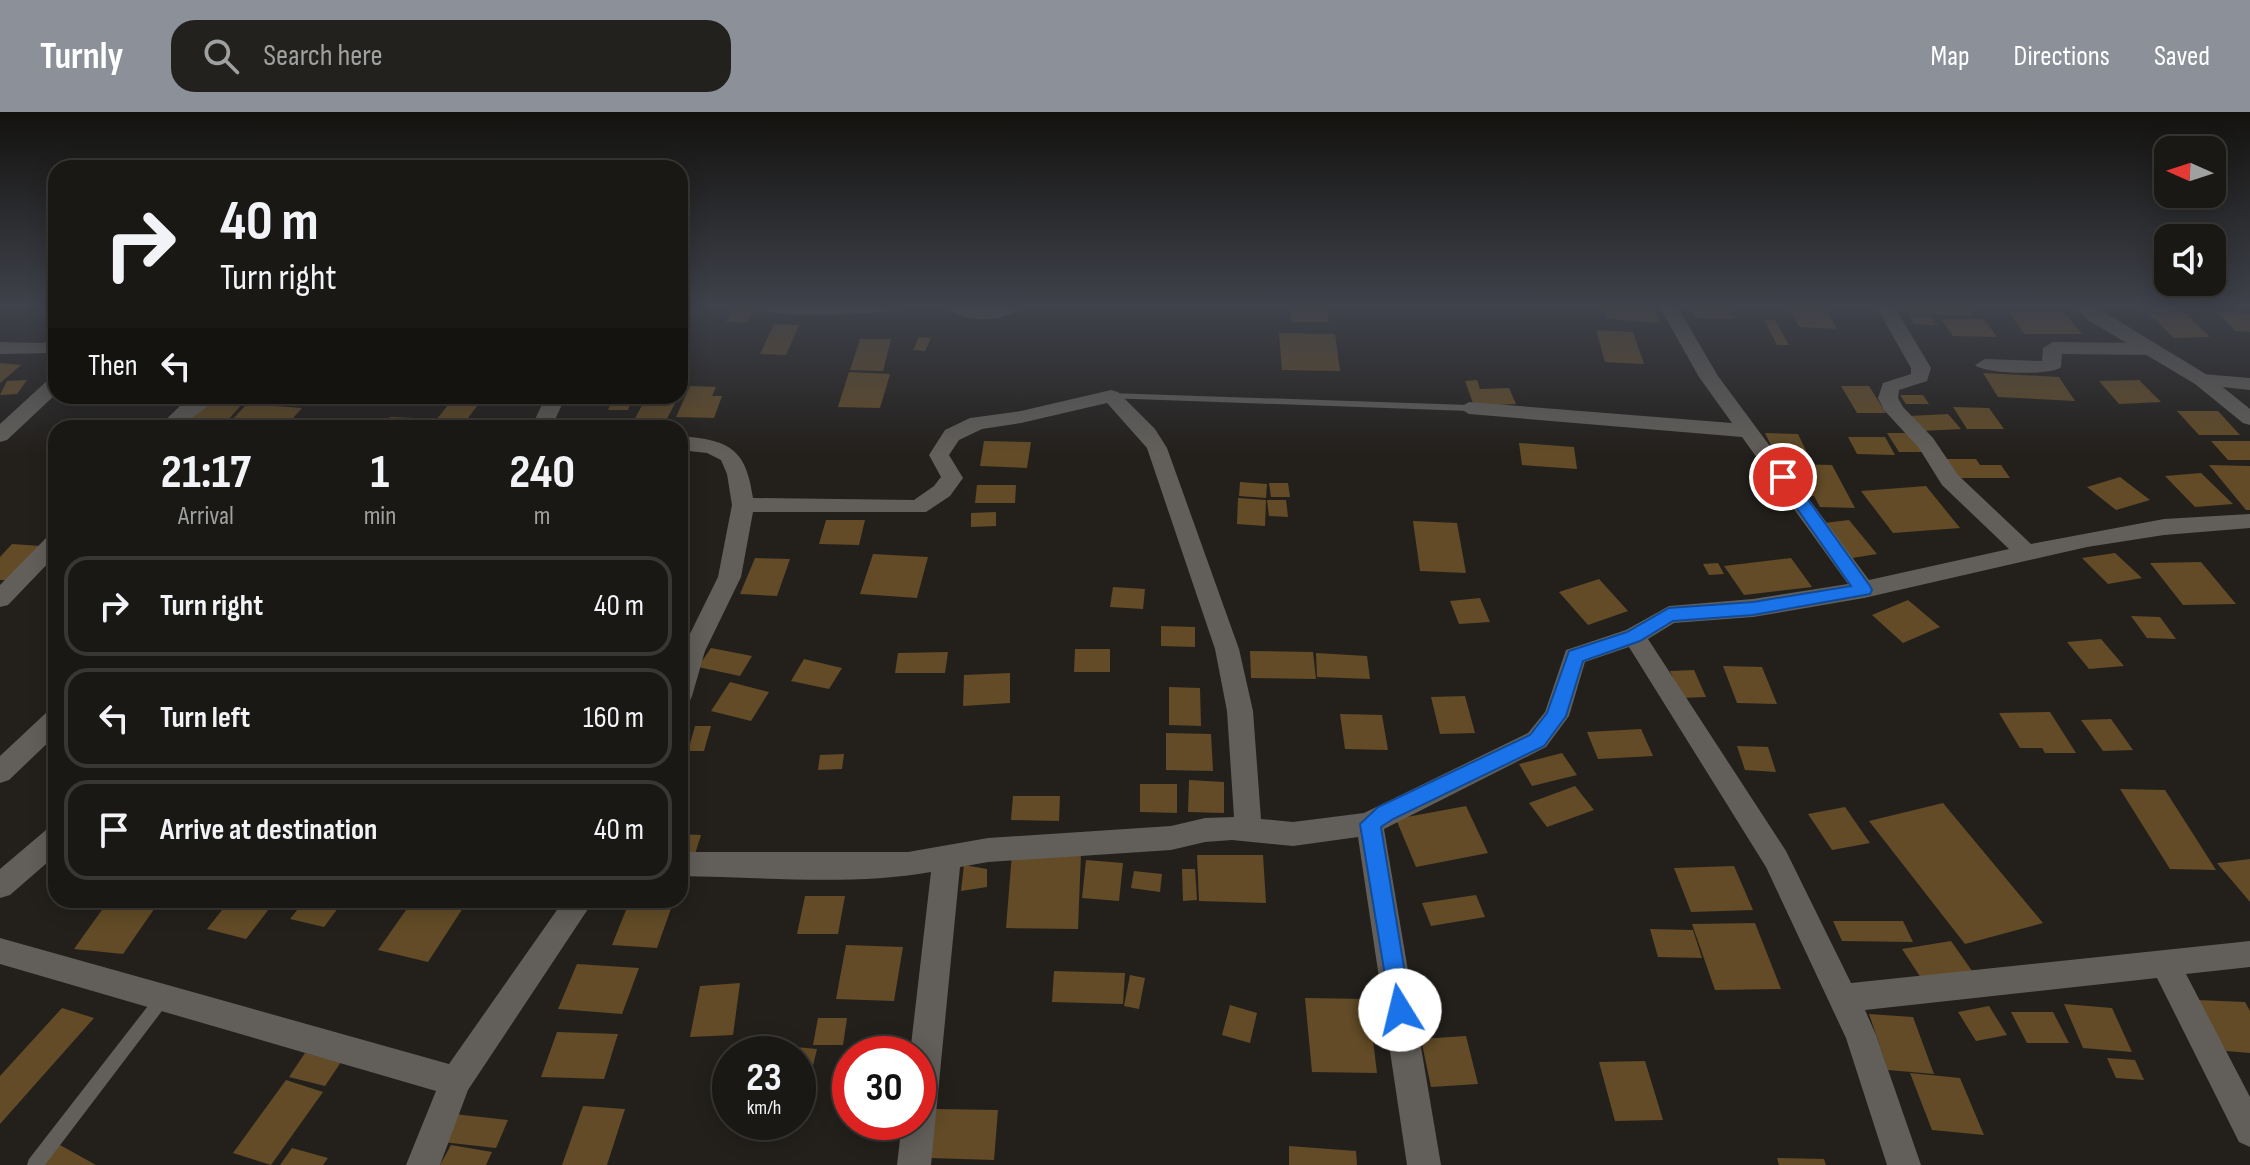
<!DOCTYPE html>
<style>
:root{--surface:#1a1815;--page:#23211e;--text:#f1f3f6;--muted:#9fa0a0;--line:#383734;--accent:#8c9099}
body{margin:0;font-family:"Sofia Sans Condensed",sans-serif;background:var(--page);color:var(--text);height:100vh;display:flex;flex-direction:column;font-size:30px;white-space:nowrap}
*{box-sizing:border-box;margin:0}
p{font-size:26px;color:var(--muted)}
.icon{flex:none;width:44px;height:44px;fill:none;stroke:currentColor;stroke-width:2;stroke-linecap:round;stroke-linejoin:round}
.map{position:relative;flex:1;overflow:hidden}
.drawer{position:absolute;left:48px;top:308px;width:640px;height:488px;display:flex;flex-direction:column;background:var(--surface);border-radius:24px;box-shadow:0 4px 20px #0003,0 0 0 2px var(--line)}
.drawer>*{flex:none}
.top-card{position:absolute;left:48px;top:48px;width:640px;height:244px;border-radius:24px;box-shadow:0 4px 20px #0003,0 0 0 2px var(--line);background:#1a1815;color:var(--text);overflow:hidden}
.needle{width:52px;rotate:273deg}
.tools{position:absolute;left:2154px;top:24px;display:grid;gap:16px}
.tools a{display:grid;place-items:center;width:72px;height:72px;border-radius:16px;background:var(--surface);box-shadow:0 4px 20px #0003,0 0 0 2px var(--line);font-size:40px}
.speed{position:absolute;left:712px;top:924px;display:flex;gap:16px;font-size:40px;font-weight:700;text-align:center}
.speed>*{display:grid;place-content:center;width:104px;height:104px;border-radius:50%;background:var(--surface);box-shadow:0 4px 20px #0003,0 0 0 2px var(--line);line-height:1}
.speed small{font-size:20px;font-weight:400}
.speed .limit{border:12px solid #d22;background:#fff;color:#111}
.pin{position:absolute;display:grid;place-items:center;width:68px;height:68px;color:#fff;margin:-34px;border:4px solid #fff;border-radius:50%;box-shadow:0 2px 8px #0007}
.me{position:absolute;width:88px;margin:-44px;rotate:351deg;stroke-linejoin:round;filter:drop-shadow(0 0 6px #0008)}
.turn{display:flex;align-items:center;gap:28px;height:168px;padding:0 40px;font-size:36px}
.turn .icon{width:104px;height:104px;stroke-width:2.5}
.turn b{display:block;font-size:56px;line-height:68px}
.then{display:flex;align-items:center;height:76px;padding:0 40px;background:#0003;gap:16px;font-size:30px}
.eta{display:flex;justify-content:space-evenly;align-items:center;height:136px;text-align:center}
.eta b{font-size:48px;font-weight:700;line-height:56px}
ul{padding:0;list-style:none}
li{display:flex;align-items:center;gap:24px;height:100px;margin:0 16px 12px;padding:0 24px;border:4px solid var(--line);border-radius:24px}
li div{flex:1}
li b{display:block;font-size:30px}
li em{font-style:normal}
header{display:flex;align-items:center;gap:48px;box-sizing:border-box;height:112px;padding:0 40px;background:var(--accent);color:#fff}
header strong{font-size:38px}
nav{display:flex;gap:44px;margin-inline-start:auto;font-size:28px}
.search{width:560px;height:72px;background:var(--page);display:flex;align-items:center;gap:20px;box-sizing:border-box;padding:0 28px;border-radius:24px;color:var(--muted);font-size:30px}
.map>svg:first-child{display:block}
</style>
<header>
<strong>Turnly</strong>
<div class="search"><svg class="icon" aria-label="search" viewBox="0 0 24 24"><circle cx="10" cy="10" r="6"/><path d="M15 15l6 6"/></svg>Search here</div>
<nav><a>Map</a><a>Directions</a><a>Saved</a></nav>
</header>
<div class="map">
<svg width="2250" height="1053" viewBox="0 0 2250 1053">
<rect width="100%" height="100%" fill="#23201c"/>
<g fill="#624b26">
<path d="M734,194L755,195L747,211L726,210Z"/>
<path d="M1290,194H1326L1329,210H1292Z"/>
<path d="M1604,194H1654L1660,211L1608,207Z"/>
<path d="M1690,194H1727L1734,207L1696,206Z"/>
<path d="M1788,194H1825L1837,217L1799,215Z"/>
<path d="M1906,194H1966L1973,203L1912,202Z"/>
<path d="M2008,200H2064L2082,222H2025Z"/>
<path d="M2184,200L2210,225L2174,226L2148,201Z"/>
<path d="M2218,200L2250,202V220L2235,219Z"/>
<path d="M1910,205H1932L1937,213L1914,212Z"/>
<path d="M1941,207H1984L1997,225L1953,224Z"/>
<path d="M1764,208H1775L1789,233H1777Z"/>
<path d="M774,212L799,213L786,243L760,242Z"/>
<path d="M1596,218L1633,220L1644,252L1605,250Z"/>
<path d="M1279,221L1335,222L1340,259L1282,258Z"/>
<path d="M919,225L931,226L925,239L913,238Z"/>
<path d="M860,227H891L883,259L850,258Z"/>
<path d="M0,251L21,253L0,271Z"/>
<path d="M849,260L890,262L880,296L838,295Z"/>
<path d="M1983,261L2059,265L2075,289L1998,285Z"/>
<path d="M27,268L17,282L0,283L7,269Z"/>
<path d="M1477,268L1480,277L1509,276L1516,292L1474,294L1465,269Z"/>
<path d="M2139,268L2161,290L2119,292L2099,269Z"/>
<path d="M690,274L716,275L712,284H722L714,306L676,305Z"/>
<path d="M1841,274H1869L1886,301H1857Z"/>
<path d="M1900,283H1923L1929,292H1906Z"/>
<path d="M614,284H633L628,298H608Z"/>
<path d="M647,284H679L662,316L631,314Z"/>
<path d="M452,288L480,290L466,309L437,307Z"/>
<path d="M207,289L243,291L227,309L190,306Z"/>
<path d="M247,292L302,296L285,315L229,311Z"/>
<path d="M1953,295L1989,296L2004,317H1967Z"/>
<path d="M2177,299H2218L2240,323H2199Z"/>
<path d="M1948,302L1961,317L1921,319L1909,304Z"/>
<path d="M390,305L414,306L407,316H383Z"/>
<path d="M1765,321L1798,322L1811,349L1778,348Z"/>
<path d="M1887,321H1913L1925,340H1899Z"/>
<path d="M1848,325H1885L1895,343L1857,342Z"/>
<path d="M984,329L1031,330L1027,356L980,354Z"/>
<path d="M2211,329H2250V348H2228Z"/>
<path d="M1519,331L1574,335L1577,357L1522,353Z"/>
<path d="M1941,347H1976L1980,353H2001L2010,366H1954Z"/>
<path d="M1784,352L1832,353L1855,396L1820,395L1814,384H1800Z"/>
<path d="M2209,353L2250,354V398H2246Z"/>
<path d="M2201,361L2233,392L2195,395L2165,364Z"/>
<path d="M2120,365L2150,388L2116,398L2087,375Z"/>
<path d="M1240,370L1267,372L1266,386L1239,384Z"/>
<path d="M1269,371H1288L1290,385H1271Z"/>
<path d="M977,373H1016L1015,391H975Z"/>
<path d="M1926,374L1960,416L1893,421L1861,379Z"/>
<path d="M1238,386L1266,388L1265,414L1237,412Z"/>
<path d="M1267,388H1286L1288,405L1269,404Z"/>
<path d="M996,400V414L971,415V401Z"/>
<path d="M826,408H865L859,433L819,432Z"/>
<path d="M1849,408L1877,442L1852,446L1824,411Z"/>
<path d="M1413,409L1457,411L1466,461L1420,459Z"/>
<path d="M12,432L41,434L8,468H0V445Z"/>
<path d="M2115,441L2142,466L2108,472L2082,446Z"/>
<path d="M873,442L928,445L917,486L860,482Z"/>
<path d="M755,446L790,447L777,484L740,482Z"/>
<path d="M1791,446L1812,475L1744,483L1724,454Z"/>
<path d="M2201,450L2236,492L2183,493L2150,451Z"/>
<path d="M1718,451L1724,462L1709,463L1703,452Z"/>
<path d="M1599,467L1628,499L1588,513L1559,480Z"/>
<path d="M1113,475L1145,477L1143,497L1110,495Z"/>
<path d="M1480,486L1490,510L1459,512L1450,489Z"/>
<path d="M1908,488L1940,515L1903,531L1872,503Z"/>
<path d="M2131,504L2160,505L2176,527L2147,526Z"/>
<path d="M1161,514L1195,515V535L1161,534Z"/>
<path d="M2101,527L2124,554L2089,557L2067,530Z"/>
<path d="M711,536L752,544L740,564L698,555Z"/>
<path d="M1075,537H1110V560H1074Z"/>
<path d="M1250,539L1313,540L1316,567L1251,566Z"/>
<path d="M948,540L945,561H895L898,541Z"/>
<path d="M1316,541L1367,544L1370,567L1317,565Z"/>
<path d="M804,547L842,556L829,577L791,569Z"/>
<path d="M1723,554L1762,555L1777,592L1737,591Z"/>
<path d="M1694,558L1706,585L1682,586L1670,559Z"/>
<path d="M1010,561V591L963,594L964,563Z"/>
<path d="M730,570L769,580L751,609L711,599Z"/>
<path d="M1169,575L1200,576L1201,614L1169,613Z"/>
<path d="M1465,584L1475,621L1440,622L1431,585Z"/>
<path d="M2050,600L2076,641H2045L2042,636H2020L1999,601Z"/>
<path d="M1340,602L1382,603L1388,638L1345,637Z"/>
<path d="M2111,607L2133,638L2103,639L2081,608Z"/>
<path d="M695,614H711L704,639H688Z"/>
<path d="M1641,617L1653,644L1598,647L1587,620Z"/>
<path d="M1166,621L1211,622L1213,659L1166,658Z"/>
<path d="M1737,634L1768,635L1776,660L1745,658Z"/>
<path d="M1562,641L1577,663L1532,674L1519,652Z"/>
<path d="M844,642L842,657L818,658L820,643Z"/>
<path d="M1189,668L1224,670V701L1188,700Z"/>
<path d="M1140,672H1177V701L1140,700Z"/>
<path d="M1575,674L1594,698L1547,715L1529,691Z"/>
<path d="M2120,677L2165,678L2216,758L2170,757Z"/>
<path d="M1013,684H1060L1059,709L1011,708Z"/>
<path d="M1943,691L2043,811L1965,832L1869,709Z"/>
<path d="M1466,694L1488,741L1416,755L1396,707Z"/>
<path d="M1845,695L1870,731L1832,738L1808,702Z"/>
<path d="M680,722L701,723L694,745L680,744Z"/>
<path d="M1012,741H1081L1078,817L1006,816Z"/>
<path d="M1197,743H1263L1266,791L1199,789Z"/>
<path d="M2250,747V790L2217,751Z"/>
<path d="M1086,748L1123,751L1119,789L1082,786Z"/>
<path d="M964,753L987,757V775L961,779Z"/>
<path d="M1734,754L1753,798L1691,800L1674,756Z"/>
<path d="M1182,757H1195L1197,788L1183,789Z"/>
<path d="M1134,759L1162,762L1160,780L1131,776Z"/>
<path d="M1476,783L1485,805L1431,814L1422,791Z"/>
<path d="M805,784H845L838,822H797Z"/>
<path d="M109,788L159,790L123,842L74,837Z"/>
<path d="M230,788H276L246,827L207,817Z"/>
<path d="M305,788H344L324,815L290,807Z"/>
<path d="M413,788L463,796L428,850L378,838Z"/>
<path d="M630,788H674L657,836L612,833Z"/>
<path d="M1833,809H1903L1913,830L1842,829Z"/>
<path d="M1755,811L1781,877L1715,878L1692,812Z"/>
<path d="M1650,817L1693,818L1702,846L1658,845Z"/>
<path d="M1951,829L1977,866L1927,875L1902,837Z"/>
<path d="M846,833L903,835L894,889L836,887Z"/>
<path d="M577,852L639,856L622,902L558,897Z"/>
<path d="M1054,859L1125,861L1123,892L1052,890Z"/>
<path d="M1130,863L1145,866L1139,897L1124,894Z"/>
<path d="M740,871L733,923L690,925L700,874Z"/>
<path d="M1305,886L1368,887L1377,961L1312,960Z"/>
<path d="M2197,888L2245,890L2250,899V941L2226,939Z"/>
<path d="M2064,892L2112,896L2132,940L2083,936Z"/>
<path d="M1230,893L1257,901L1250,931L1222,923Z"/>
<path d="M1989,894L2007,923L1976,929L1958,900Z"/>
<path d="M62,896L94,906L0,1012V964Z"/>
<path d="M2011,900H2053L2069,931H2027Z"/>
<path d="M1869,902L1913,905L1934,962L1888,958Z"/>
<path d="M818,906H847L843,933H813Z"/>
<path d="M557,920L618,922L604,967L541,965Z"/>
<path d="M1466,924L1478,972L1431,975L1421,927Z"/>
<path d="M784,934L817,937L808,974L798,973V942H782Z"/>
<path d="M305,941L341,950L325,974L289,965Z"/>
<path d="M2107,946L2135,948L2144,968L2116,966Z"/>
<path d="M1645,949L1663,1008L1615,1009L1599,950Z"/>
<path d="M1910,961L1960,966L1984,1023L1932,1018Z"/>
<path d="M286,968L323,980L271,1053L233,1041Z"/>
<path d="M583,994L625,997L607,1053H562Z"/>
<path d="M936,997L998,998L994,1048L930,1046Z"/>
<path d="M454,1002L508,1008L496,1036L442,1030Z"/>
<path d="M60,1033L96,1053H41Z"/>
<path d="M451,1033L492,1040L486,1053H440Z"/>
<path d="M1289,1034L1356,1039L1357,1053H1289Z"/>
<path d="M292,1036L328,1046L323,1053H280Z"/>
<path d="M1777,1046L1824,1047L1826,1053H1779Z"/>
</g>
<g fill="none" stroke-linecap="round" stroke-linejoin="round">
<g fill="#625f5a" fill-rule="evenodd">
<path d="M1111,281L1469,293L1474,296L1469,299L1107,286V282Z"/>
<path d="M163,879L168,881L171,886L168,891L45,1053H27L29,1047L158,881Z"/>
</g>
<g fill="#625f5a" fill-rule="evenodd">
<path d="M752,194H906L897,199C871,201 767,209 752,194Z"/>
<path d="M944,194H1023C1006,211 961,212 944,194Z"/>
<path d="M1659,194H1677L1718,264L1869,468L2009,437L1942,373L1919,336L1884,298L1878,286L1883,271L1911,262V256L1876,194H1894L1931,256L1927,269L1899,278L1898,286L1903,295L1933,326L1958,363L2031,432L2164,407L2250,402V416L2164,423L2087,435L1864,486L1753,505L1674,511L1648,527L1786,739L1851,871L2250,829V855L2186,862L2250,985V1035L2239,1030L2157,866L1865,898L1876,923L1921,1053H1887L1846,926L1766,755L1629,535L1585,550L1569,604L1546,635L1384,717L1441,1053H1407L1358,725L1293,734L1232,728L1205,730L1171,738L988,750L960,755L931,1053H897L902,1010H918V942H910L931,760C854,774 759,765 680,764V740H908L988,726L1171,714L1205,706L1234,705L1227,599L1215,537L1147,336L1107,291L1021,311L982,317L959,328L949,343L963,366L950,384L926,400H753L741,465L705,539L692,584L689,591L680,594V542L718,465L732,393L727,362L721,348L707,341L680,338V324C728,328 746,335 753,386L914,388L934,374L941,365L929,343L945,318L970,306L1021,299L1111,278L1118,280L1155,317L1167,336L1239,537L1253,599L1261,707L1293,710L1364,701L1528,621L1545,600L1566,538L1626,518L1669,494L1753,487L1848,472L1742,325L1469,302L1459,296L1469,290L1732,311L1699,265Z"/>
<path d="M2146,194H2180C2173,202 2153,202 2146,194Z"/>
<path d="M56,225L54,241L0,242V230L43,231Z"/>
<path d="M2053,230L2150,231L2160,237L2150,243L2062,242L2061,255C2052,264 1984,262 1975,253L1985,247L2042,249L2043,236Z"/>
<path d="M2202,262L2250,266V278L2195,272L2192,268Z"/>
<path d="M56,265V282L7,328L0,330V312L49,267Z"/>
<path d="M197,284H221L179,316H157L180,294Z"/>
<path d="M546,284H566L551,316H531Z"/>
<path d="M56,421V443L8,493L0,495V473L48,424Z"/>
<path d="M56,597V623L9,668L0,671V644L47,600Z"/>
<path d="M56,714V743L10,783L0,786V757L46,718Z"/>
<path d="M564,788H594L468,978L440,1053H406L436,979L0,852V826L449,952Z"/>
</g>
<path fill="#625f5a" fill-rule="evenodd" d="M2075,194H2094L2209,264L2250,297V313L2243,311L2195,272L2088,208Z"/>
</g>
<linearGradient id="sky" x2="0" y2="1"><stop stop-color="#13120f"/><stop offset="0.57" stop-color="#3f424b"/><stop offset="1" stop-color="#3f424b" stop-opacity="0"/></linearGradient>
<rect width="2250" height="341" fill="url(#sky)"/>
<path fill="#1a73e8" stroke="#114b97" stroke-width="2" d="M1783,359L1789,361L1870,474L1872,478L1870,482L1753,503L1673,509L1640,529L1583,549L1566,604L1544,634L1393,707L1381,715L1411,898L1408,906L1400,909L1392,906L1360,712L1378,695L1530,623L1547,601L1569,539L1627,520L1669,496L1753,490L1851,474L1775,365Z"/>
</svg>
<div class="tools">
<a><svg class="needle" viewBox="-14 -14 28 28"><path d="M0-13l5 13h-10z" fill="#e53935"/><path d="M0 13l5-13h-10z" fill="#9fa0a0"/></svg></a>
<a><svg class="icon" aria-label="sound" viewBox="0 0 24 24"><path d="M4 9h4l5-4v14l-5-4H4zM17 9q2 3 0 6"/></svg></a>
</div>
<div class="speed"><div>23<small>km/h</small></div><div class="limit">30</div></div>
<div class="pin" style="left:1783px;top:365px;background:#d93025"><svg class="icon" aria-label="arrive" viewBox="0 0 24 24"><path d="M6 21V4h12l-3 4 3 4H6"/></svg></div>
<svg class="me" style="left:1400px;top:898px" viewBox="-20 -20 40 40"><circle r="19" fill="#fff"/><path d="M0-13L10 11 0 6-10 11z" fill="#1a73e8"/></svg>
<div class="top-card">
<div class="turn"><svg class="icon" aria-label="right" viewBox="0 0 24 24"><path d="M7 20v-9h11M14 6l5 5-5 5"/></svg><div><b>40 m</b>Turn right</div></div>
<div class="then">Then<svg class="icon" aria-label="left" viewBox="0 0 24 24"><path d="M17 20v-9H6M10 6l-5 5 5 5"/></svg></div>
</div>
<section class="drawer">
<div class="eta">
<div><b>21:17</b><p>Arrival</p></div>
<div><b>1</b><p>min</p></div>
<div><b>240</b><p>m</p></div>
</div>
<ul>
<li><svg class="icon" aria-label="right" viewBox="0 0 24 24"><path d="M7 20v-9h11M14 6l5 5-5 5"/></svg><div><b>Turn right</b></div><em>40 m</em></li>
<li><svg class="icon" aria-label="left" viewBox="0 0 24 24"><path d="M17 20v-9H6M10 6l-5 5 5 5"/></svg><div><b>Turn left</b></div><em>160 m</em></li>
<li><svg class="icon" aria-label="arrive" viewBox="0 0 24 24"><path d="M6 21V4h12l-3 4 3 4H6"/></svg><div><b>Arrive at destination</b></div><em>40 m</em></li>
</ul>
</section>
</div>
